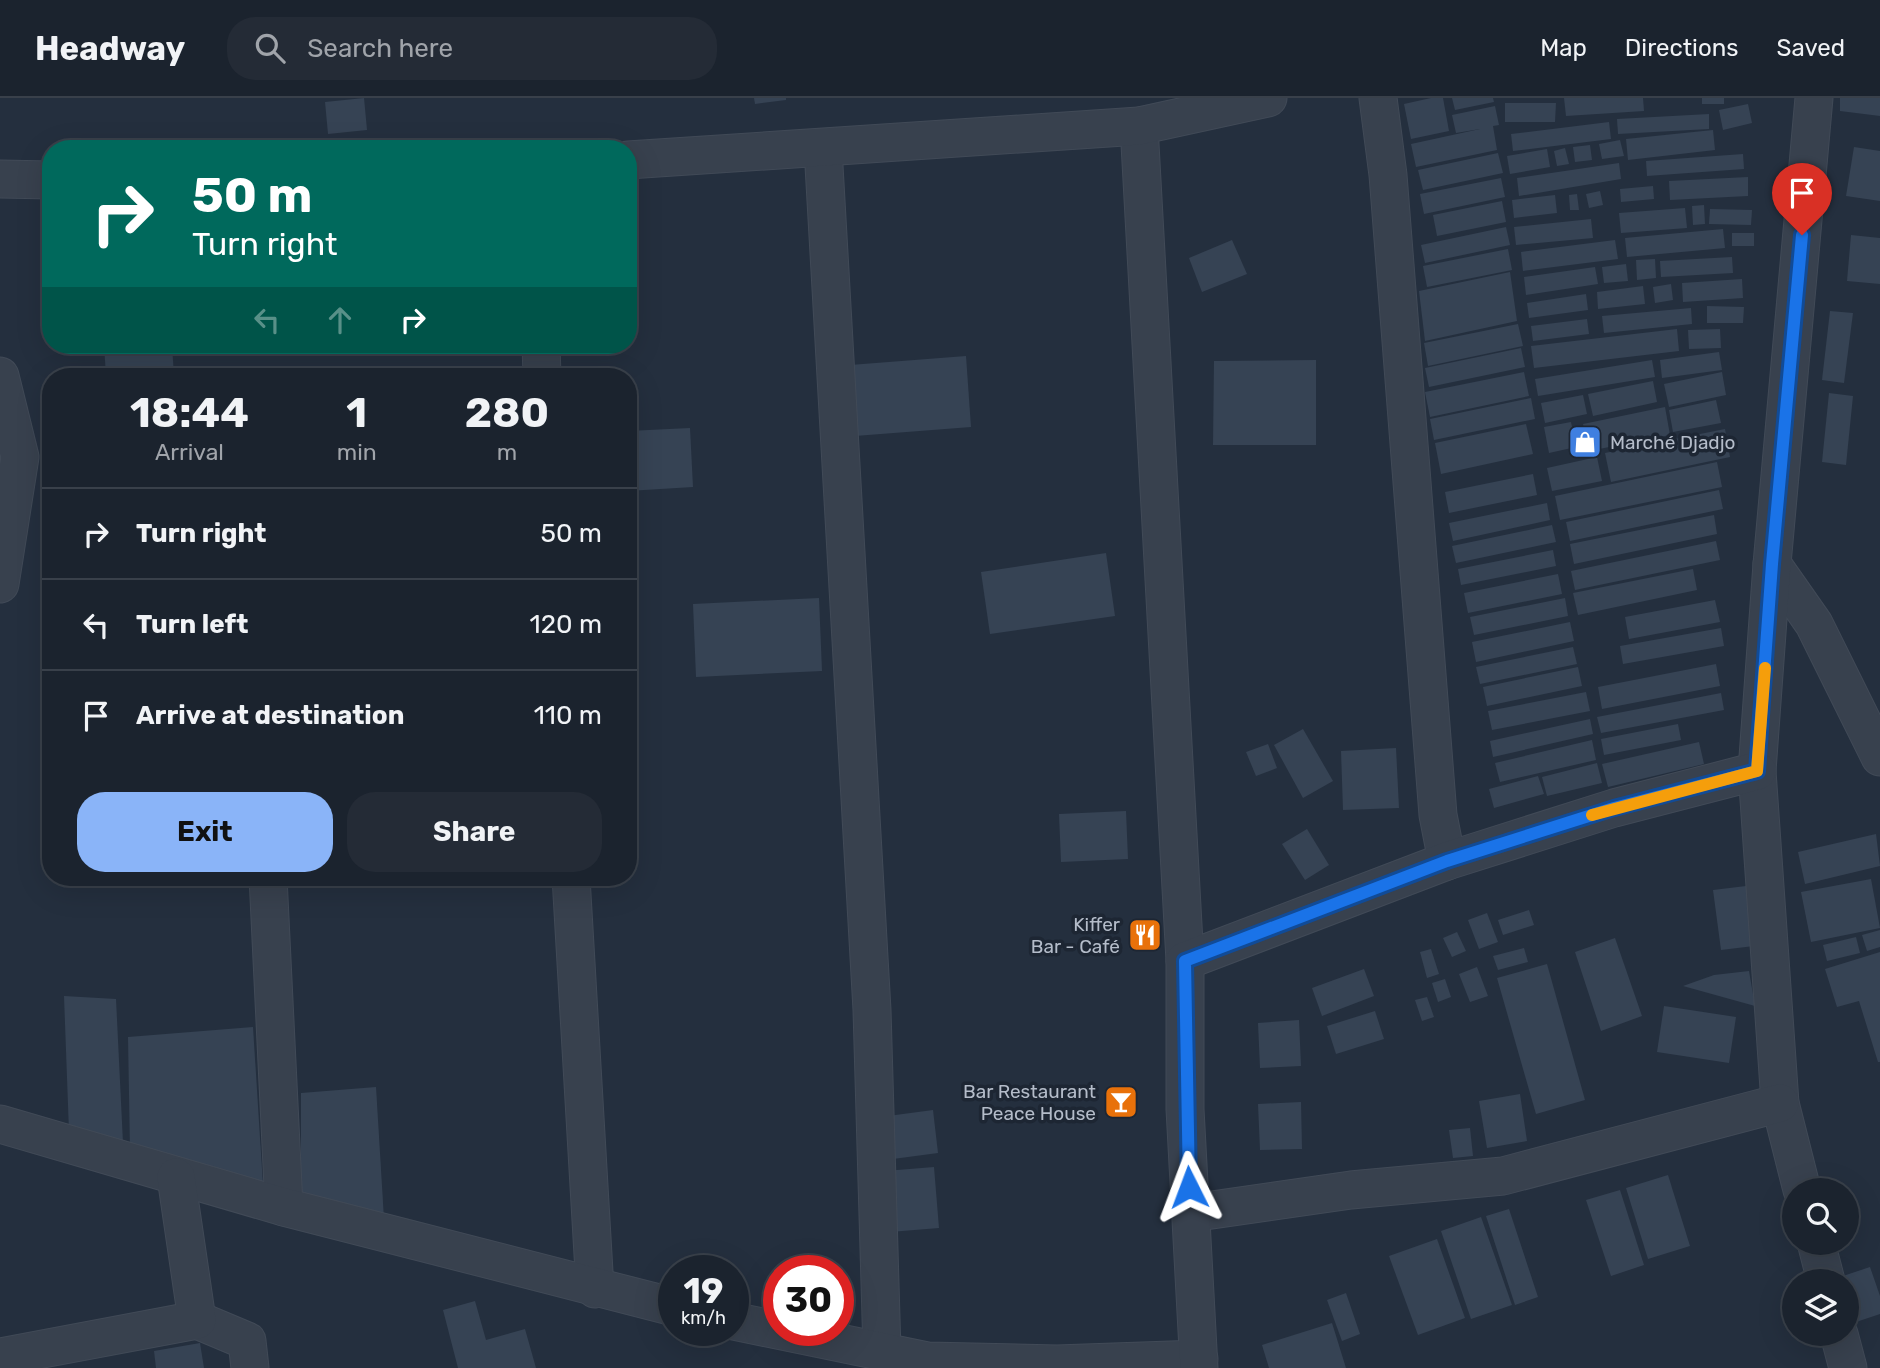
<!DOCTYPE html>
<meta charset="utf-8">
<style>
:root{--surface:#1b232e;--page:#242b36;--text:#f1f3f6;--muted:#a0a4aa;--line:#39404a;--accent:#8ab4f8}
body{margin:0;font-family:Rubik,sans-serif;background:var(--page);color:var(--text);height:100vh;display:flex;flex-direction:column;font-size:26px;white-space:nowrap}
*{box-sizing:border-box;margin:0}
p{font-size:23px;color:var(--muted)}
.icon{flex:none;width:38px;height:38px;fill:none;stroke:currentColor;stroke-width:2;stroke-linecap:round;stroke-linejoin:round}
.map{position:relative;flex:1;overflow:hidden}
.sheet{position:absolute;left:42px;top:270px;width:595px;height:518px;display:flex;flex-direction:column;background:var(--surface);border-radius:28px;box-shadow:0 7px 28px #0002,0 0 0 2px var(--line)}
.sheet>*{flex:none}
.hud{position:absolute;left:42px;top:42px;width:595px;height:214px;border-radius:28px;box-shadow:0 7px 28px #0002,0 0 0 2px var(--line);background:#00695c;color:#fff;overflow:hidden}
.tools{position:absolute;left:1782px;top:1080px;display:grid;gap:14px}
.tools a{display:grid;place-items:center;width:77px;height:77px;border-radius:50%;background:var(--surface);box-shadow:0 7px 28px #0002,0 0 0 2px var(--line);font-size:35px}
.speed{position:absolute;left:658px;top:1157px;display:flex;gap:14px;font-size:35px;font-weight:700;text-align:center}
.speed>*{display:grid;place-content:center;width:91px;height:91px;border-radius:50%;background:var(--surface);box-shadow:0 7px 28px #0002,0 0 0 2px var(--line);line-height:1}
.speed small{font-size:18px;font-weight:400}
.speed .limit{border:10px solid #d22;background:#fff;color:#111}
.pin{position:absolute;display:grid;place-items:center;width:60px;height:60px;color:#fff;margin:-72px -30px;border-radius:50% 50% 50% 0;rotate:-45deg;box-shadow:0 0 7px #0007}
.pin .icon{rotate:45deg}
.me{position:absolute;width:77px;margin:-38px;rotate:357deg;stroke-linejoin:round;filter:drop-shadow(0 0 5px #0008)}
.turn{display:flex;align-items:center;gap:24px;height:147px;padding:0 35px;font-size:32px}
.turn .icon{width:91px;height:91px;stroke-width:2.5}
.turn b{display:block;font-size:49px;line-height:60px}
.lanes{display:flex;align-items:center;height:66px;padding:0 35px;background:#0003;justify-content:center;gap:35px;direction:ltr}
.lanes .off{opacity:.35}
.eta{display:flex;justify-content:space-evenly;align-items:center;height:119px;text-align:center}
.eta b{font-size:42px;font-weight:700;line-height:49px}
.cta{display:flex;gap:14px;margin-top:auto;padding:14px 35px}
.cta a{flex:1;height:80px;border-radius:28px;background:var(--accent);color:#111;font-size:28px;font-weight:700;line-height:80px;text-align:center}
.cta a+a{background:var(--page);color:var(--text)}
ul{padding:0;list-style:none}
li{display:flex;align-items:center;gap:21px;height:91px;padding:0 35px;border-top:2px solid var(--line)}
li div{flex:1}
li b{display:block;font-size:26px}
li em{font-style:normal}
header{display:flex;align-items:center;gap:42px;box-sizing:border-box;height:98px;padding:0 35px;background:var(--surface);border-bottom:2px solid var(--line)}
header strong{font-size:33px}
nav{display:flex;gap:38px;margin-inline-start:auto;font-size:24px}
.search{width:490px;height:63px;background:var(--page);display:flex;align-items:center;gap:18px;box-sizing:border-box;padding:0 24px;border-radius:28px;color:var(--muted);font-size:26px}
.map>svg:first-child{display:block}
</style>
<header>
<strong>Headway</strong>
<div class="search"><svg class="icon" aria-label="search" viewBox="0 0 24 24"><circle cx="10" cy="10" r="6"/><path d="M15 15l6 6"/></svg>Search here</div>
<nav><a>Map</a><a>Directions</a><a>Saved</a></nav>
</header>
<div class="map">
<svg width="1880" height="1270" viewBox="0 0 1880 1270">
<rect width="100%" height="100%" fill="#242f3e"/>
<g fill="#364354">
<path d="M364,0L367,32L328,36L325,4Z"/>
<path d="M754,0H786V2L755,6Z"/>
<path d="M1431,0H1443L1449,33L1411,41L1404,6Z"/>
<path d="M1452,0H1493L1494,4L1455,12Z"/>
<path d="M1564,0H1643L1644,13L1566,18Z"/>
<rect x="1702" y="0" width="22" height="6"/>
<path d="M1840,0H1880V18L1840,13Z"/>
<path d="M1505,5H1556L1555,24H1505Z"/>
<path d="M1748,6L1752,25L1723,32L1719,12Z"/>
<path d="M1495,8L1499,27L1493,28L1497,52L1416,69L1411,46L1480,31L1456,35L1452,17Z"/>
<path d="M1709,16V31L1618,36L1617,21Z"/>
<path d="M1609,24L1611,41L1513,53L1511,36Z"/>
<path d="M1713,32L1715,52L1628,62L1626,41Z"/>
<path d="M1620,42L1624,58L1602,61L1599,46Z"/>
<path d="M1590,47L1592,62L1575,64L1573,49Z"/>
<path d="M1854,49L1880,53V103L1846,98Z"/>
<path d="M1565,50L1569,66L1557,68L1554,53Z"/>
<path d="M1547,51L1550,69L1510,76L1507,58Z"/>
<path d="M1498,55L1503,75L1423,92L1418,72Z"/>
<path d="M1743,56L1744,71L1647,78L1646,63Z"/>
<path d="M1619,65L1621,81L1519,98L1517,80Z"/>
<path d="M1748,79V98L1670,102L1669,83Z"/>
<path d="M1501,80L1505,99L1424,116L1420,96Z"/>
<path d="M1653,88L1654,101L1621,104L1620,91Z"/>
<path d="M1600,93L1603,107L1589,110L1586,96Z"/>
<path d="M1577,96L1579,112H1570L1569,97Z"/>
<path d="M1555,97L1557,115L1514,120L1512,102Z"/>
<path d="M1502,103L1506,124L1437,138L1433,117Z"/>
<path d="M1704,107L1705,126L1693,127L1692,108Z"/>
<path d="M1685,110L1687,130L1621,135L1619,115Z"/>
<path d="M1710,111L1752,112L1751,127L1709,126Z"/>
<path d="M1591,121L1593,140L1516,147L1514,129Z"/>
<path d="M1506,129L1510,147L1425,165L1421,147Z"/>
<path d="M1723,131L1725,150L1627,159L1625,140Z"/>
<rect x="1732" y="135" width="22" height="13"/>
<path d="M1851,137L1880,140V186L1847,183Z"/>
<path d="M1232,142L1247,176L1202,194L1189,160Z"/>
<path d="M1615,142L1618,161L1523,173L1521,154Z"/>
<path d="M1508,151L1512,172L1427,189L1423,168Z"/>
<path d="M1732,159L1733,175L1661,179L1660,163Z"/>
<path d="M1655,161L1656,180L1637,182L1636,162Z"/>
<path d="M1626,166L1628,183L1604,185L1602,169Z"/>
<path d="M1595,169L1598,186L1526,197L1524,179Z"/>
<path d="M1510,174L1517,223L1425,243L1419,193Z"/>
<path d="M1742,181L1743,200L1683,204L1682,185Z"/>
<path d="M1671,186L1673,202L1655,205L1653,189Z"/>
<path d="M1643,188L1645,206L1598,211L1597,194Z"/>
<path d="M1586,196L1588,212L1529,220L1527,205Z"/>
<path d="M1707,208L1744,209L1743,225H1707Z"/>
<path d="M1691,210L1692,226L1604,235L1602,218Z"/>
<path d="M1830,213L1853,215L1844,285L1822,282Z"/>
<path d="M1587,221L1589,236L1533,243L1531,228Z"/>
<path d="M1518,226L1523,248L1428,268L1424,245Z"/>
<path d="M1677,231L1679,253L1534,270L1531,248Z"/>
<path d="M1720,231L1721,250L1689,251L1688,232Z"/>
<path d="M104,247H172L174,278H106Z"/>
<path d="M1521,250L1525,269L1429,289L1425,270Z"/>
<path d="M1719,254L1722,272L1662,280L1660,262Z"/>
<path d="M966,258L971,329L855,338L850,267Z"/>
<path d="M1316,262V347H1213L1214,263Z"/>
<path d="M1652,262L1655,279L1538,298L1535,281Z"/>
<path d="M1524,274L1529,298L1430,319L1425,294Z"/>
<path d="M1722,274L1726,297L1669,309L1664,286Z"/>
<path d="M1653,283L1657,304L1593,318L1588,296Z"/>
<path d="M1829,295L1853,298L1846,367L1822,364Z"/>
<path d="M1583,297L1587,316L1545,325L1541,305Z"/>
<path d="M1531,300L1535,321L1434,342L1430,321Z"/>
<path d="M1716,302L1721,325L1673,334L1669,312Z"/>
<path d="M1665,309L1670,337L1589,353L1583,326Z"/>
<path d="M1571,324L1576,349L1549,355L1544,329Z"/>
<path d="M1526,326L1533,356L1441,376L1435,345Z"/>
<path d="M690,330L693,389L628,393V333Z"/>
<path d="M1725,331L1730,359L1611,384L1605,355Z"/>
<path d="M1597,359L1602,383L1552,393L1547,370Z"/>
<path d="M1717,364L1722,389L1560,422L1555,398Z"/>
<path d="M1533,376L1537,397L1449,415L1445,394Z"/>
<path d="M1719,392L1723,411L1570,443L1566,424Z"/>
<path d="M1547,405L1550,422L1453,443L1449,425Z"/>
<path d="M1714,417L1717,436L1574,466L1570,446Z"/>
<path d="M1552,427L1556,444L1456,465L1452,448Z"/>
<path d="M1716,443L1720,462L1575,492L1571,473Z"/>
<path d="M1553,452L1556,468L1461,487L1458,471Z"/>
<path d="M1106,455L1115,518L990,536L981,474Z"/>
<path d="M1693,471L1697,492L1578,517L1573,495Z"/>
<path d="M1558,476L1562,496L1468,515L1464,495Z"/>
<path d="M819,500L822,573L696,579L693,506Z"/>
<path d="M1565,500L1568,518L1474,537L1470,519Z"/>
<path d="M1715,502L1720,524L1629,541L1625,519Z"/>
<path d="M1570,524L1574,543L1476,564L1472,544Z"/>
<path d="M1721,530L1724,548L1623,566L1620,548Z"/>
<path d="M1573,549L1577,566L1480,586L1476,569Z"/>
<path d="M1716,566L1720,588L1602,611L1598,589Z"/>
<path d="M1578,569L1582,588L1487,608L1483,589Z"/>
<path d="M1586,594L1590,613L1492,632L1488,613Z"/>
<path d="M1721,595L1724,612L1601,635L1597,619Z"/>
<path d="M1590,621L1593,636L1493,659L1490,643Z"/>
<path d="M1678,626L1681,642L1604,657L1601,641Z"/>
<path d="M1303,631L1333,683L1303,700L1274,647Z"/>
<path d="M1592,642L1596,662L1500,684L1495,665Z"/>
<path d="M1699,644L1704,666L1608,689L1602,666Z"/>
<path d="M1268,646L1277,670L1256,678L1246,654Z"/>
<path d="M1396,650L1399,710L1343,712L1341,653Z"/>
<path d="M1597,665L1602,685L1547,698L1542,679Z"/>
<path d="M1538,678L1544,696L1494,710L1489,691Z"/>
<path d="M1126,713L1128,761L1061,764L1059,716Z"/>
<path d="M1307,731L1329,767L1305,782L1282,746Z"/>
<path d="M1876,736L1880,768L1805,786L1798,754Z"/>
<path d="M1871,781L1880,830L1811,844L1801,794Z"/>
<path d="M1746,788L1754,848L1721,852L1713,792Z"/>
<path d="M1529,812L1534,827L1503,837L1498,822Z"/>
<path d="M1487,815L1498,844L1479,851L1468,822Z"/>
<path d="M1880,832V849L1867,853L1862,837Z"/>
<path d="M1457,834L1466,853L1452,859L1443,840Z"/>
<path d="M1856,839L1860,855L1827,863L1823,847Z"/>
<path d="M1615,840L1642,918L1601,933L1575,854Z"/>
<path d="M1524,850L1528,864L1498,872L1493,858Z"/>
<path d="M1431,851L1439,876L1427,880L1420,854Z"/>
<path d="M1880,854V964H1878L1859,903L1837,909L1825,871Z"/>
<path d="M1547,866L1585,1002L1536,1016L1497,880Z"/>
<path d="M1477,869L1488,898L1470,904L1459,876Z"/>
<path d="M1364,871L1374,898L1322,918L1312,890Z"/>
<path d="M1749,873L1755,908L1683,888L1714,877Z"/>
<path d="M1445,881L1451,899L1438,904L1432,885Z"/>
<path d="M64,898L116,901L123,1045L69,1034Z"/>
<path d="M1427,899L1434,919L1422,923L1415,902Z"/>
<path d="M1664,908L1736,919L1729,965L1657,954Z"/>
<path d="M1375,913L1384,941L1336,956L1327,928Z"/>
<path d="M1299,922L1301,968L1260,970L1258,925Z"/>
<path d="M253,929L263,1087L130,1052L128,939Z"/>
<path d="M376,989L384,1121L301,1101V995Z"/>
<path d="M1520,996L1527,1043L1487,1050L1479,1003Z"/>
<path d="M1301,1004L1302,1051L1260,1052L1258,1006Z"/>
<path d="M933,1012L938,1055L893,1061L888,1018Z"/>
<path d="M1470,1030L1473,1058L1453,1060L1449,1032Z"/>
<path d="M934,1069L939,1130L890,1134L885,1073Z"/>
<path d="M1668,1077L1690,1148L1648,1161L1626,1090Z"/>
<path d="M1620,1092L1644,1167L1611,1178L1586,1102Z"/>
<path d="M1509,1111L1538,1199L1515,1207L1486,1118Z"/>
<path d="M1481,1119L1512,1207L1471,1221L1441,1133Z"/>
<path d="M1437,1141L1465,1220L1418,1237L1389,1158Z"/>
<path d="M1870,1169L1880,1198V1216L1853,1225L1846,1206V1183H1838L1837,1180Z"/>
<path d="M1346,1195L1360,1236L1342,1243L1327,1202Z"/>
<path d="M475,1203L486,1242L525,1231L536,1270H458L443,1212Z"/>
<path d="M1332,1225L1346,1270H1269L1262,1247Z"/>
<path d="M200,1245L204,1270H156L154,1253Z"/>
</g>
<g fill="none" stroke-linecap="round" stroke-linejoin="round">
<defs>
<g id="minor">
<path d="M1378,0L1388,77L1438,717L1447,763"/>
<path d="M1139,28L1185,863"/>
<path d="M823,50L872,912L882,1254"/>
<path d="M628,62L1139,28L1268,0"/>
<path d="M0,81L51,82"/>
<path d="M541,247L542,278"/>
<path d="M0,278L20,359L0,486"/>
<path d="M1772,466L1814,526L1880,659"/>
<path d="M268,779L284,1109"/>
<path d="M571,779L595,1191"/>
<path d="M0,1026L284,1109L674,1209"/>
<path d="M1802,1092L1780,1005L1757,673L1772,466L1814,0"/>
<path d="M1191,1115L1351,1092L1503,1078L1780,1005"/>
<path d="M1816,1144L1826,1183"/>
<path d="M197,1222L247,1243L250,1270"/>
<path d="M733,1223L928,1263L1057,1266L1199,1261"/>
<path d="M1839,1236L1848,1270"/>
<path d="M0,1259L197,1222L176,1079"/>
<path d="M1199,1270L1185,1011V863L1447,763L1614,710L1757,673"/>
</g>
</defs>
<use href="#minor" stroke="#414a57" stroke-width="39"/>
<use href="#minor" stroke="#38414e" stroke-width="37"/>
</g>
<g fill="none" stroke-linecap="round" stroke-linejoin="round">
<defs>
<path id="route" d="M1189,1089L1185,863L1447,763L1614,710L1757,673L1772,466L1802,137"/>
</defs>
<use href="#route" stroke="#114b97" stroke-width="18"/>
<use href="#route" stroke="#1a73e8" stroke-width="12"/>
<path stroke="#f59e0b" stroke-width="12" d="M1592,717L1757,673L1765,570"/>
</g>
<defs>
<symbol id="shop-square" viewBox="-11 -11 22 22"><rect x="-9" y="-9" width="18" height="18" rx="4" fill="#3f7fe0" stroke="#1d2633"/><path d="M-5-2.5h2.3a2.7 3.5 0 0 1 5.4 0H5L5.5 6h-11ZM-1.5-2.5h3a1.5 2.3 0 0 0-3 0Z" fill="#fff"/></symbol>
<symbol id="restaurant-square" viewBox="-11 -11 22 22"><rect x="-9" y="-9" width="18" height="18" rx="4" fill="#e8710a" stroke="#1d2633"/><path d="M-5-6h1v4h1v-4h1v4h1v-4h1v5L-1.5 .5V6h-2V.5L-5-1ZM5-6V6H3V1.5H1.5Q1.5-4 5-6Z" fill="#fff"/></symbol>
<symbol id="bar-square" viewBox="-11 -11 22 22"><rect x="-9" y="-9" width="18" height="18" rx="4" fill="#e8710a" stroke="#1d2633"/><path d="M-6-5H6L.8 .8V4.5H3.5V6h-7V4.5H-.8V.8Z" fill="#fff"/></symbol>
</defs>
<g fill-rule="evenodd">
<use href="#shop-square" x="1566" y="325" width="38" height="38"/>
<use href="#restaurant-square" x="1126" y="818" width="38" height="38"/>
<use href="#bar-square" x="1102" y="985" width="38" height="38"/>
</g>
<g text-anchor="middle" stroke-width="7" stroke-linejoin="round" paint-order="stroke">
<g font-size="19" fill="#b4bcc9" stroke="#1d2633" text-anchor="end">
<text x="1610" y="351" text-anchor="start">Marché Djadjo</text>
<text x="1120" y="833">Kiffer<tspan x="1120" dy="22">Bar - Café</tspan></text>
<text x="1096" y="1000">Bar Restaurant<tspan x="1096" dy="22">Peace House</tspan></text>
</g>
</g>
</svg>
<div class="tools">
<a><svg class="icon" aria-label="search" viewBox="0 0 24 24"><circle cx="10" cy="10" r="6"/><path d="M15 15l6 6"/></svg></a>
<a><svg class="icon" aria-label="layers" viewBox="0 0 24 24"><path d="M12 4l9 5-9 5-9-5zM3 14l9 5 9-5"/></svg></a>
</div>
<div class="speed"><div>19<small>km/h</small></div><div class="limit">30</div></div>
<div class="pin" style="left:1802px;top:137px;background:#d93025"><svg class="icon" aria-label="arrive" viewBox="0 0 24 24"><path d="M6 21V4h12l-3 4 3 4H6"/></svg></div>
<svg class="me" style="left:1189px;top:1089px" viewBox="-20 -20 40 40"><path d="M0-17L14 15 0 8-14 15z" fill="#1a73e8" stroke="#fff" stroke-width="4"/></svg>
<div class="hud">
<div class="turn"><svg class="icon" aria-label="right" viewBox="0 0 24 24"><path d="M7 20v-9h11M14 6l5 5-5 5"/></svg><div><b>50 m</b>Turn right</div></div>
<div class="lanes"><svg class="icon off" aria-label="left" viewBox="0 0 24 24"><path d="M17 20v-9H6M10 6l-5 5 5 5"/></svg><svg class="icon off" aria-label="ahead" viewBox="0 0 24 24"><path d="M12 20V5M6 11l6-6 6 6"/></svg><svg class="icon" aria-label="right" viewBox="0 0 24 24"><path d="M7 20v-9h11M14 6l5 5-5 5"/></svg></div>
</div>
<section class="sheet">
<div class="eta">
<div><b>18:44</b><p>Arrival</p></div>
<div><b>1</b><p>min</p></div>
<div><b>280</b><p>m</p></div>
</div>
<ul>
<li><svg class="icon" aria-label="right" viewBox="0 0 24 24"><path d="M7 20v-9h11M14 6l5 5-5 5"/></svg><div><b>Turn right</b></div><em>50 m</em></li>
<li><svg class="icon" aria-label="left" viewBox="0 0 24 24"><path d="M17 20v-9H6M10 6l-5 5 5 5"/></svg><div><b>Turn left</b></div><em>120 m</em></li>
<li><svg class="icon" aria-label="arrive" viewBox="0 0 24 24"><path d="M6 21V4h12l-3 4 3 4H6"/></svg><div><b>Arrive at destination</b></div><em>110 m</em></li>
</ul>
<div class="cta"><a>Exit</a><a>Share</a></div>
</section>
</div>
